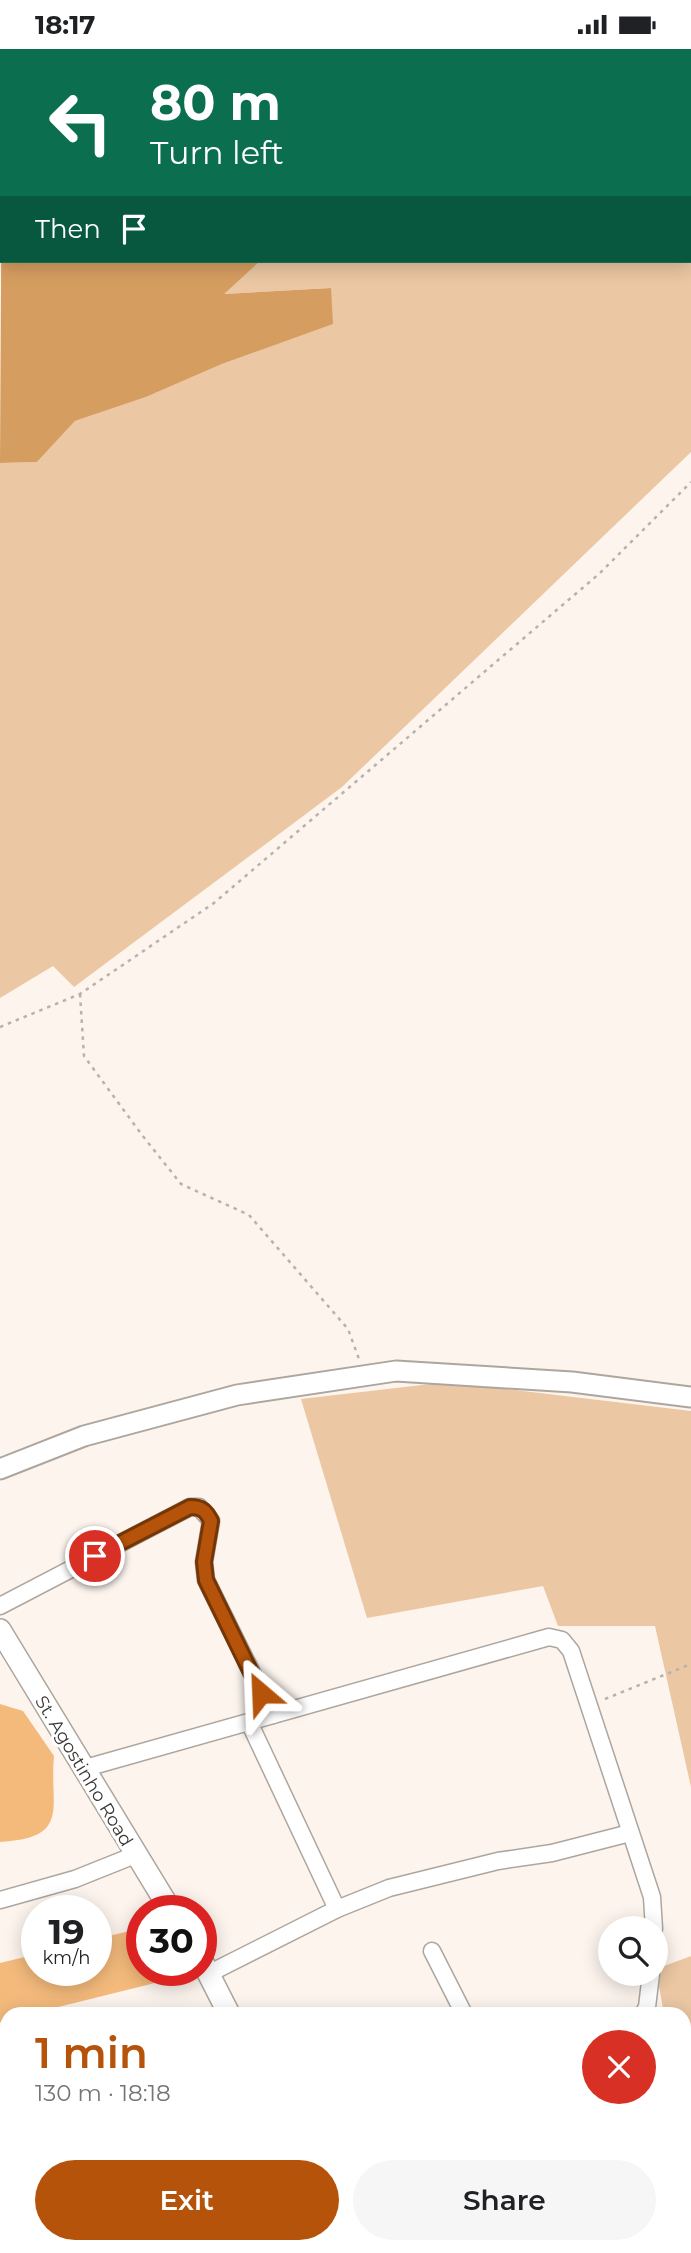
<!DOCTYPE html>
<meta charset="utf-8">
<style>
:root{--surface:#fff;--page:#f6f6f6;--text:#202124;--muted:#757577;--accent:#b45309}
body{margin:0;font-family:Montserrat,sans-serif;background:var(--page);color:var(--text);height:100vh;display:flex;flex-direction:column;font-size:26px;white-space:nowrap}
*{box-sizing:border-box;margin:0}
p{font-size:23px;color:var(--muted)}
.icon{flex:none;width:38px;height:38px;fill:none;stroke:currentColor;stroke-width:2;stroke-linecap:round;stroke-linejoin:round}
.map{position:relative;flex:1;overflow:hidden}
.drawer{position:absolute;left:0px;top:1958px;width:691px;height:247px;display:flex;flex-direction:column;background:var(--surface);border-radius:21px 21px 0 0;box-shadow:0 4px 18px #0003}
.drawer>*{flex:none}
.hud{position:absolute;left:0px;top:0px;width:691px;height:214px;box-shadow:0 4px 18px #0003;background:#0b6e4f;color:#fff;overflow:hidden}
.controls{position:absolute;left:598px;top:1867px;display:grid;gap:14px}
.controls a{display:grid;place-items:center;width:70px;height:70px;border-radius:50%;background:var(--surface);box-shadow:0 4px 18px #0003;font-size:35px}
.speed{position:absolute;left:21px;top:1846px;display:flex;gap:14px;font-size:35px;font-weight:700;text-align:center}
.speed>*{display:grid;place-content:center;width:91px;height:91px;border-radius:50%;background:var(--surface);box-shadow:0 4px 18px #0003;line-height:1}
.speed small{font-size:18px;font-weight:400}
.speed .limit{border:10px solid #d22;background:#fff;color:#111}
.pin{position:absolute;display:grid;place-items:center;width:60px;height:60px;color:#fff;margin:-30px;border:4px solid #fff;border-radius:50%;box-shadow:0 2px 7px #0007}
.me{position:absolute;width:77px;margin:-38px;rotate:334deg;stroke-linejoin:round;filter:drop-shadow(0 0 5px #0008)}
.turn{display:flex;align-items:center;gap:24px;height:147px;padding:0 35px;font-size:32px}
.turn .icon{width:91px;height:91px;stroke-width:2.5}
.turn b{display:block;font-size:49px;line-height:60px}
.then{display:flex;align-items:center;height:66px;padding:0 35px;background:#0003;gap:14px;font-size:26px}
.round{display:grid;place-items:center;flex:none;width:74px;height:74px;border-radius:37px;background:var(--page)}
.summary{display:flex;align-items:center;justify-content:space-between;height:119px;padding:0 35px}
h1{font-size:42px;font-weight:600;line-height:52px;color:var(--accent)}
.button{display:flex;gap:14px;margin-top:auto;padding:14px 35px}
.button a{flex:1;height:80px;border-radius:42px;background:var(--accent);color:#fff;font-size:28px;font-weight:600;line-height:80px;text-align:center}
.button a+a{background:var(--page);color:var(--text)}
.status{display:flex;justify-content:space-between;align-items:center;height:49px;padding:0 35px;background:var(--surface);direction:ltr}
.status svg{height:19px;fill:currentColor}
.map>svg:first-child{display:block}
</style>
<div class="status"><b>18:17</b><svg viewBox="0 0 49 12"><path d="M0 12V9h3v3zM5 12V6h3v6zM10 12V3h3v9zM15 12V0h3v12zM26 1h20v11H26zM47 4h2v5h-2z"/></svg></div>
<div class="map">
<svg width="691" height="2204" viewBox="0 0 691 2204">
<rect width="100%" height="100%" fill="#fcf4ed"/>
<g fill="#ebc7a3">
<path d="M0,0H48L2,2L0,71Z"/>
<path d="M402,0H691V403L342,738L74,938L53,917L0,949V414L37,413L75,372L146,348L222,315L332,275L330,239L223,245L260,212H690V2Z"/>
<path d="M448,1333L691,1362V1738L655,1577H558L543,1537L367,1569L301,1350Z"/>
<path d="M691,1907V2085L684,2056V1965H664L656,1920Z"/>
<path d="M7,2089V2198H249L236,2204H0V2169L3,2168L0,2159V2092Z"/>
</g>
<g fill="#f4ba7c">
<path d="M0,1655L23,1662L54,1707C49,1758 72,1789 0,1793Z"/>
<path d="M142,1879V1922H172L175,1929L30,1965H7V1971L0,1973V1914L37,1905V1922H96V1890Z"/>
<path d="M7,2021V2089L0,2092V2023Z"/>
</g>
<g fill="#d69d60">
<path d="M48,0H286L47,2Z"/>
<path d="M2,68V212H260L224,245L331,239L333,275L222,315L146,348L75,372L37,413L0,414Z"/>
</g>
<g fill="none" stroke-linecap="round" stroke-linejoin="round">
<defs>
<g id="minor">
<path d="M0,1557L190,1458H199L211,1472L204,1513L206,1531L273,1666"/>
<path d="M249,1673L337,1860"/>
<path d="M82,1720L549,1588L562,1591L571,1602L652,1848L654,1880"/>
<path d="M0,1851L75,1830L135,1806"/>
<path d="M432,1902L464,1965"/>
<path d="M210,1924L337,1860L389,1839L498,1812L552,1804L630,1784"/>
<path d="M643,1965L647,1958L651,1925"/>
<path d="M684,2142L691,2138"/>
<path d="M557,2204L570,2198"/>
</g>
<path id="tertiary" d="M0,1420L84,1387L237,1346L396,1322L572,1333L691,1348"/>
<g id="secondary">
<path d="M0,1581L171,1862"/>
<path d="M201,1910L229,1965"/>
<path d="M320,2198L322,2204"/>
</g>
</defs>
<use href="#minor" stroke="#ada69f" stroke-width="19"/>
<use href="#tertiary" stroke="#ada69f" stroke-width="23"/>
<use href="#secondary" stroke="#ada69f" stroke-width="24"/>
<g stroke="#b8b1ac" stroke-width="2.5" stroke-dasharray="3.5 5" stroke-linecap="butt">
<path d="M80,945L84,1007L142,1086L181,1135L249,1166L348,1280L359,1310"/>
<path d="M0,978L80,945L214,854L600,524L691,433"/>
<path d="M605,1650L691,1615"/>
</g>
<use href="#minor" stroke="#fff" stroke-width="16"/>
<use href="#tertiary" stroke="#fff" stroke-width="19"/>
<use href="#secondary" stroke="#fff" stroke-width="21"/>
</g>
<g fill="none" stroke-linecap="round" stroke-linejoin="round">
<defs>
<path id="route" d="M95,1507L190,1458C202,1458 206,1462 211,1472L204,1513L206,1531L261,1644"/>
</defs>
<use href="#route" stroke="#753606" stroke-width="18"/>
<use href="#route" stroke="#b45309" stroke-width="12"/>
</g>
<g text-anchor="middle" stroke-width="6" stroke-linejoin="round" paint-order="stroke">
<g font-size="18" fill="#3a3734" stroke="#fff">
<text transform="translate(84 1722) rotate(59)" y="6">St. Agostinho Road</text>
</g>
</g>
</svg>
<div class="controls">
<a><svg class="icon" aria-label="search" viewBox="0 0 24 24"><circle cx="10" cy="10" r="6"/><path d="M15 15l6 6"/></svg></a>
</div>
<div class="speed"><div>19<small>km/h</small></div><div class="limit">30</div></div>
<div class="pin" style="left:95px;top:1507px;background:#d93025"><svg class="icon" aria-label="arrive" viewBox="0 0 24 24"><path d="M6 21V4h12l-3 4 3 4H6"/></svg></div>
<svg class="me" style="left:261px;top:1644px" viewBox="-20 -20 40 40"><path d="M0-17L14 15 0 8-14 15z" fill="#b45309" stroke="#fff" stroke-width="4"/></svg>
<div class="hud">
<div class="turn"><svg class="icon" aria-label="left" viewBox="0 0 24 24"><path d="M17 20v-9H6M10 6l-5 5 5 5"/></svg><div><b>80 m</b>Turn left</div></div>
<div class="then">Then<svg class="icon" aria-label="arrive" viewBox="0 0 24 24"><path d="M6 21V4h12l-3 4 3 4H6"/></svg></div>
</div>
<section class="drawer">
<div class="summary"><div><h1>1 min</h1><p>130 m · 18:18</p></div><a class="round" style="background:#d93025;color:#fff"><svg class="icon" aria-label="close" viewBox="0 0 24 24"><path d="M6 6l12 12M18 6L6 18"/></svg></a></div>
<div class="button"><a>Exit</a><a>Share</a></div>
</section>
</div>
